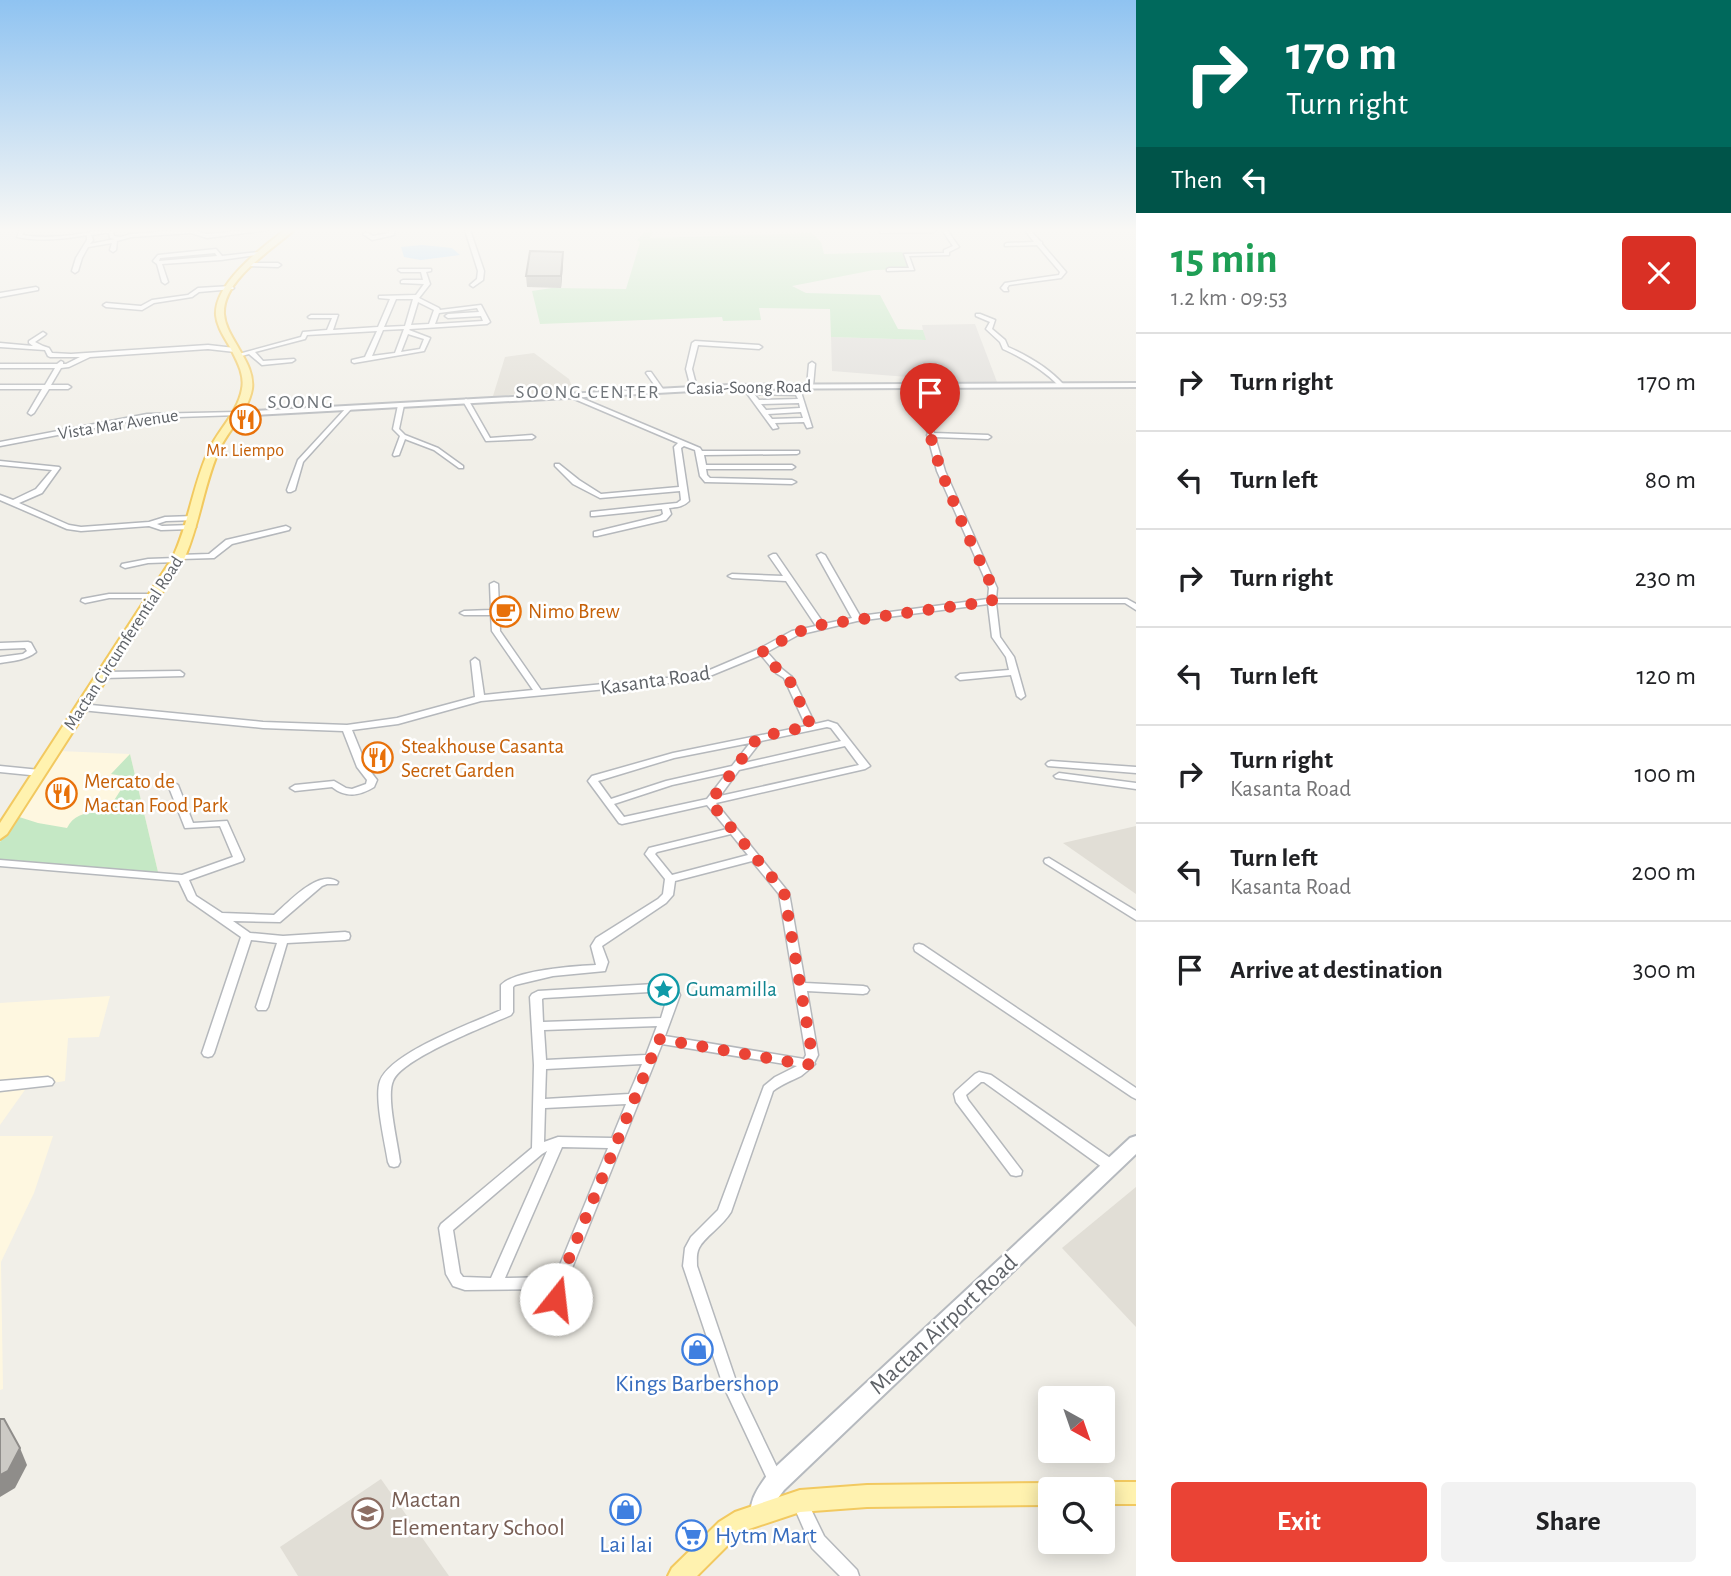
<!DOCTYPE html>
<meta charset="utf-8">
<style>
:root{--surface:#fff;--page:#f2f2f2;--text:#202124;--muted:#757577;--line:#e0e0e0;--accent:#ea4335}
body{margin:0;font-family:"Alegreya Sans",sans-serif;background:var(--page);color:var(--text);height:100vh;display:flex;flex-direction:column;font-size:26px;white-space:nowrap}
*{box-sizing:border-box;margin:0}
p{font-size:23px;color:var(--muted)}
.icon{flex:none;width:38px;height:38px;fill:none;stroke:currentColor;stroke-width:2;stroke-linecap:round;stroke-linejoin:round}
.map{position:relative;flex:1;overflow:hidden}
.details{display:flex;flex-direction:column;background:var(--surface);width:595px}
.details>*{flex:none}
.hud{background:#00695c;color:#fff;overflow:hidden}
.needle{width:46px;rotate:140deg}
.fabs{position:absolute;left:1038px;top:1386px;display:grid;gap:14px}
.fabs a{display:grid;place-items:center;width:77px;height:77px;border-radius:7px;background:var(--surface);box-shadow:0 4px 18px #0003;font-size:35px}
.pin{position:absolute;display:grid;place-items:center;width:60px;height:60px;color:#fff;margin:-72px -30px;border-radius:50% 50% 50% 0;rotate:-45deg;box-shadow:0 0 7px #0007}
.pin .icon{rotate:45deg}
.me{position:absolute;width:77px;margin:-38px;rotate:16deg;stroke-linejoin:round;filter:drop-shadow(0 0 5px #0008)}
.turn{display:flex;align-items:center;gap:24px;height:147px;padding:0 35px;font-size:32px}
.turn .icon{width:91px;height:91px;stroke-width:2.5}
.turn b{display:block;font-size:49px;line-height:60px}
.then{display:flex;align-items:center;height:66px;padding:0 35px;background:#0003;gap:14px;font-size:26px}
.round{display:grid;place-items:center;flex:none;width:74px;height:74px;border-radius:7px;background:var(--page)}
.head{display:flex;align-items:center;justify-content:space-between;height:119px;padding:0 35px}
h1{font-size:42px;font-weight:700;line-height:52px;color:#1e9e55}
.cta{display:flex;gap:14px;margin-top:auto;padding:14px 35px}
.cta a{flex:1;height:80px;border-radius:7px;background:var(--accent);color:#fff;font-size:28px;font-weight:700;line-height:80px;text-align:center}
.cta a+a{background:var(--page);color:var(--text)}
ul{padding:0;list-style:none}
li{display:flex;align-items:center;gap:21px;height:98px;padding:0 35px;border-top:2px solid var(--line)}
li div{flex:1}
li b{display:block;font-size:26px}
li em{font-style:normal}
main{display:flex;flex:1;min-height:0}
.map>svg:first-child{display:block}
</style>
<main>
<div class="map">
<svg width="1136" height="1576" viewBox="0 0 1136 1576">
<rect width="100%" height="100%" fill="#f1efe8"/>
<g fill="#fef7e0">
<path d="M59,751L130,754L158,872L0,860V842Z"/>
<path d="M110,996L99,1037L68,1038L65,1081L27,1087L0,1125V1003Z"/>
<path d="M0,1136H53L34,1193L1,1262L3,1389L0,1390Z"/>
</g>
<path fill="#e0deda" d="M975,324L997,382L924,383L920,378L832,371L831,337L925,340L922,325Z"/>
<g fill="#e1ded6">
<path d="M534,353L569,379L574,391L493,396L505,357Z"/>
<path d="M1136,826V894L1063,843Z"/>
<path d="M1136,1187V1327L1062,1248Z"/>
<path d="M381,1479L449,1576H298L280,1547Z"/>
</g>
<g fill="#c5e8c5">
<path d="M646,230H654L650,238L812,233L821,242L824,254L902,252L911,269L874,270L792,286L806,293L880,295L898,329L923,330L926,340L831,337L830,309L759,308L761,320L723,321L722,317L540,324L532,291L552,288L626,289L639,246L640,242L637,240Z"/>
<path d="M130,754L158,872L0,860V842L16,816L38,823L67,828C75,812 89,812 106,813L129,777L111,774Z"/>
</g>
<path fill="#aadaff" d="M422,245L452,248L460,255L421,260L404,257L401,247Z"/>
<g fill="none" stroke-linecap="round" stroke-linejoin="round">
<defs>
<g id="minor">
<path d="M20,230H25L22,235C39,238 56,237 73,235C86,233 99,229 113,231L114,236L121,237L131,234L182,230H193L207,234L250,230H268L207,238L191,233L131,237L117,241L116,250L113,252L110,250L112,243L88,247L82,258L78,271L75,273L72,271L76,258L87,240V235C63,239 41,242 17,237ZM105,233H109L110,238L115,239L90,244L93,240L91,235Z"/>
<path d="M389,230H395L394,235L372,240L363,234L366,232L373,236L389,233Z"/>
<path d="M465,230H470L484,271L483,280L473,287L470,285L477,279L478,271Z"/>
<path d="M879,230H936L934,232L881,233Z"/>
<path d="M942,230H947L959,247L949,252V255L909,256L914,270L887,271V269L889,268H909L904,254L944,253V250L953,246Z"/>
<path d="M1025,230H1030L1040,241L1042,242V244L1066,272L1061,278L1009,285L1007,288L1008,291H1004L1001,288L1005,283L1059,275L1060,272L1037,245L1005,246V244L1007,243L1034,242Z"/>
<path d="M216,249L222,256L259,252L262,254L221,260L162,264L168,282L165,284L162,282L157,264L153,261L158,255ZM215,253L217,256L159,261L160,258Z"/>
<path d="M249,263H278L281,265L278,267L247,266V264Z"/>
<path d="M399,269H431V271L426,272L430,284L419,298L439,308L440,310L481,305L490,322L487,324L410,329L409,330L430,338L424,351L354,363L352,362V360L365,357L377,331L307,335L305,339L255,352L263,361L294,359L295,360L292,362L262,365L249,354L238,357L235,355L301,337L303,332L327,330L332,318H309L308,317L311,315H338L333,330L378,327L390,299L379,298V296L416,295L424,284L401,283V281L403,280H423L421,272H401L398,270ZM396,299H413L405,326L384,327ZM418,302L434,310L429,324L411,325ZM477,308L479,312L448,314L445,316L448,318L481,316L483,321L435,324L439,313ZM404,329L395,353L372,356L383,330ZM408,334L424,339L420,349L401,352Z"/>
<path d="M231,286L234,288L233,289L199,292L192,297L154,303L142,310L106,307L103,305L106,303L141,306L152,300L188,295L198,288Z"/>
<path d="M36,287L38,288V290L0,297V293Z"/>
<path d="M976,314H980L995,320L992,329L1005,340L1008,347C1028,356 1049,368 1064,385L1063,386H1059C1044,370 1023,358 1003,349L1000,342L986,329L990,322L976,316Z"/>
<path d="M43,332L46,334L45,335L35,342L43,346L49,348L52,353L71,354L208,345L235,348L238,350L235,352L208,349L90,357L69,367L61,368L51,385H68L71,387L68,389H49L34,413L31,415L28,413L42,389H0V385H45L55,368H0V364H57L61,361L63,362V364H66L80,357H50L48,356L45,350L0,347V343L33,346L29,343V341Z"/>
<path d="M695,341L759,345L762,347L759,349L698,345L692,369L697,388L694,390L691,388L686,369L692,343Z"/>
<path d="M812,362L815,364L813,386L810,388L807,386L809,364Z"/>
<path d="M647,372H651L663,389L662,390H658L646,373Z"/>
<path d="M918,383L921,385L934,433L988,435L991,437L988,439L935,437L945,471L997,588L996,599H1127L1136,604V610L1125,603H996L1000,637L1014,657L1025,696L1021,699L1017,696L1011,675L960,680L956,677L960,674L1009,670L1006,657L992,637L988,604L857,621L798,635L767,652L782,669L792,677L815,724L828,721L837,724L870,766L865,769L716,803L789,893L805,983L863,986L867,987L869,990L867,993L863,994L807,991L818,1055L814,1063L815,1064C811,1068 806,1072 801,1076C791,1081 782,1084 773,1091L731,1212C722,1227 705,1236 699,1248C696,1254 697,1260 697,1266L737,1384L784,1482L781,1487L776,1489L771,1487L723,1385L683,1266L685,1248L691,1237L718,1210L764,1086L775,1077L797,1066L662,1044L566,1283L561,1303L556,1305L551,1303L549,1299L551,1289L465,1290L453,1286L446,1274L439,1228L441,1224L532,1148L534,1065L530,997L532,994L538,991L671,983L675,984L680,995L665,1036L804,1059L806,1055L779,894L752,861L675,881L673,895L666,903L602,946L608,962L605,971L553,976L515,985L513,987V1012L511,1015C487,1026 402,1058 393,1081C386,1096 398,1144 400,1162L398,1166L394,1167L390,1166L388,1162C385,1143 374,1097 380,1081C391,1052 473,1023 501,1010V985C515,970 575,966 596,965L591,946L596,938L658,899L663,894L665,879L645,854L649,848L727,829L707,805L622,824L619,823L588,781L592,776L673,753L806,726L784,678L776,673L761,655L700,680L481,701L398,724L352,730L367,767L377,780L374,787C359,796 346,798 332,787L295,791L290,788L295,785L334,781L346,788L352,789L366,784L367,780L357,767L343,731L263,728L81,710L77,707L81,704L263,722L347,725L397,718L475,697L471,661L475,658L479,661L484,695L533,690L492,631L491,615H464L460,613L464,611L491,610L490,584L494,582L498,584L500,631L541,690L698,675L759,649L792,631L816,626L786,581L732,578L728,576L732,574L783,576L769,556L773,554H776L824,624L852,618L817,555L821,553L825,555L860,616L988,599L989,588L937,471L928,437L927,435L928,434L915,385ZM827,727L831,728L841,741L744,763L761,741ZM750,743L732,766L666,781L611,799L598,781L674,758ZM845,746L859,765L720,796L739,770ZM727,773L707,799L624,817L614,804L672,785ZM731,834L748,855L672,875L655,854L657,852ZM667,991L668,995L661,1018L543,1022L542,999L544,998ZM657,1026L646,1055L546,1060L544,1030ZM642,1064L629,1094L545,1099L546,1069ZM626,1104L612,1138L558,1137L544,1142L545,1108ZM562,1147L608,1148L555,1277L505,1278ZM547,1151L491,1278L463,1277L460,1273L453,1230L542,1154Z"/>
<path d="M747,386L752,390L801,392L812,427L807,428L804,422L775,423L778,428L773,429L746,392L744,388ZM754,394L796,395L798,399L759,400ZM799,403L800,408L766,410L761,404ZM801,412L803,418L772,419L768,414Z"/>
<path d="M567,392L700,448L702,451H799V453L797,454L704,455L706,465H792L795,467L792,469H706L707,475L710,478L792,480L796,482L792,484L705,482L700,476L695,450L684,446L681,448L689,501C683,507 677,507 669,508L671,514L666,520L597,536H594V532L660,516L663,514L662,509L594,516H591V512L677,503L681,500L680,491L600,498L573,484L555,466V464H559L579,480L601,494L679,487L674,447L678,443L565,395L564,394Z"/>
<path d="M466,399L469,401L490,438L532,435L535,437L532,439L486,441L463,401Z"/>
<path d="M401,403L404,405L399,429L405,435L438,448L463,466V468H459L434,450L405,439L399,455L394,456L393,455L400,436L393,429L398,405Z"/>
<path d="M346,408L351,409L303,462L295,490L291,492H288L287,490L298,460Z"/>
<path d="M237,412L239,413V415L147,418L0,446V442L147,414Z"/>
<path d="M0,461L59,467L60,468L42,493L19,503L69,525L81,527L149,522L165,517L194,516H197V520L166,521L157,524L162,526L192,525L196,527L192,529L161,530L149,526L81,531L67,529L0,500V495L13,500L36,489L52,470L0,465Z"/>
<path d="M286,526L290,528L289,530L232,544L214,558L180,559V562H177L148,563L125,568L121,566L122,564L148,559L176,558V555H179L209,554L226,540Z"/>
<path d="M109,594H153L157,596L153,598H109L85,603L81,601L82,599Z"/>
<path d="M28,642L31,643L36,652C26,660 13,661 0,663V657L23,654L27,651L25,648L0,649V643Z"/>
<path d="M180,671L184,674L183,676L103,678L99,675L103,672Z"/>
<path d="M1051,761L1136,767V773L1048,766L1046,764L1048,762Z"/>
<path d="M0,766L40,770L45,773L40,776L0,772Z"/>
<path d="M1059,773L1136,783V789L1056,778L1054,776Z"/>
<path d="M173,782L178,785L193,823L227,821L244,859L243,861L189,880L196,896L222,913L274,915C288,903 319,868 338,882L337,884H327L322,886L280,922L233,921L250,933L283,936L345,932L349,933L350,936L349,939L345,940L287,943L268,1007L266,1010H258L256,1007L277,943L251,940L214,1053L212,1056L208,1057L204,1056L202,1053L241,937L188,900L179,881L0,866V860L182,875L233,857L220,826L185,828L168,785Z"/>
<path d="M1049,858L1136,911V920L1045,863L1044,861L1045,859Z"/>
<path d="M919,944L923,945L1136,1088V1099L1132,1097L915,951L914,948L915,945Z"/>
<path d="M979,1072L991,1075L1116,1162L1117,1166L1116,1170L1111,1171L1106,1170L984,1082H981L966,1095L968,1100L1022,1171L1021,1175L1016,1176L1011,1175L956,1102L954,1094L956,1091L975,1074Z"/>
<path d="M48,1077L52,1079L54,1082L52,1085L0,1091V1081Z"/>
<path d="M800,1494L805,1497L824,1536L857,1570L859,1576H840L812,1548L792,1502L795,1497Z"/>
</g>
<path id="tertiary" d="M1136,383V387L729,389L237,416L233,414L237,412L729,385Z"/>
<path id="secondary" d="M1136,1136V1154L784,1490L775,1502L769,1521L761,1524L753,1521C746,1504 758,1488 768,1474L1130,1138Z"/>
<g id="primary">
<path d="M285,230H294C272,250 222,280 224,314C225,327 233,338 239,349C246,361 254,374 252,389C248,412 229,429 219,450C204,484 200,522 185,557L7,834L0,839V823L173,557C189,523 193,484 209,450C219,429 238,412 242,389C245,375 237,361 231,349C225,338 217,327 216,315C214,283 263,247 285,230Z"/>
<path d="M1102,1482H1136V1504H1102V1489H1092L1094,1485Z"/>
<path d="M1050,1483L1059,1489H1050V1505L867,1507L800,1512L749,1529L735,1538L697,1576H668L672,1568L719,1522L735,1512L800,1490L867,1485Z"/>
</g>
</defs>
<use href="#minor" stroke="#b5b8bc" stroke-width="3"/>
<use href="#tertiary" stroke="#b5b8bc" stroke-width="4"/>
<use href="#secondary" stroke="#b6babf" stroke-width="4"/>
<use href="#primary" stroke="#f2c960" stroke-width="4"/>
<use href="#minor" fill="#fff" fill-rule="evenodd"/>
<use href="#tertiary" fill="#fff" fill-rule="evenodd"/>
<use href="#secondary" fill="#fff" fill-rule="evenodd"/>
<use href="#primary" fill="#fff2af" fill-rule="evenodd"/>
</g>
<path fill="#afaea9" d="M563,263L561,288L527,287L526,276Z"/>
<g fill="#8f8d8a">
<path d="M563,252V263L561,288V276Z"/>
<path d="M20,1448L27,1465L15,1488L0,1497V1475Z"/>
</g>
<g fill="#cccac5" stroke="#8f8d8a" stroke-width="2">
<path d="M530,251L563,252L561,276H526Z"/>
<path d="M0,1419H4L20,1448L8,1471L0,1475Z"/>
</g>
<linearGradient id="sky" x2="0" y2="1"><stop stop-color="#8fc3f1"/><stop offset="0.51" stop-color="#f9f8f5"/><stop offset="1" stop-color="#f9f8f5" stop-opacity="0"/></linearGradient>
<rect width="1136" height="451" fill="url(#sky)"/>
<g fill="none" stroke-linecap="round" stroke-linejoin="round">
<path stroke="#ea4335" stroke-width="12" stroke-dasharray="0 21.6" d="M556,1299L559,1283L659,1039L808,1065L812,1055L810,1042L784,892L710,802L758,737L811,726L788,677L779,671L762,652L795,633L820,625L992,601L993,588L965,530L941,471L930,435"/>
</g>
<defs>
<symbol id="restaurant-ring" viewBox="-11 -11 22 22"><circle r="9.5" fill="#fff" stroke="#e8710a" stroke-width="1.5"/><path d="M-5-6h1v4h1v-4h1v4h1v-4h1v5L-1.5 .5V6h-2V.5L-5-1ZM5-6V6H3V1.5H1.5Q1.5-4 5-6Z" fill="#e8710a"/></symbol>
<symbol id="cafe-ring" viewBox="-11 -11 22 22"><circle r="9.5" fill="#fff" stroke="#e8710a" stroke-width="1.5"/><path d="M-5.5-4.5H6V0H3Q3 3.5 0 3.5H-2.5Q-5.5 3.5-5.5 0ZM3-3.2v2h1.7v-2ZM-6 4.5H4V6H-6Z" fill="#e8710a"/></symbol>
<symbol id="sight-ring" viewBox="-11 -11 22 22"><circle r="9.5" fill="#fff" stroke="#0f9aa8" stroke-width="1.5"/><path d="M0-6L1.8-2.2L6-1.7L2.9 1.2L3.7 5.4L0 3.3L-3.7 5.4L-2.9 1.2L-6-1.7L-1.8-2.2Z" fill="#0f9aa8"/></symbol>
<symbol id="shop-ring" viewBox="-11 -11 22 22"><circle r="9.5" fill="#fff" stroke="#3f7fe0" stroke-width="1.5"/><path d="M-5-2.5h2.3a2.7 3.5 0 0 1 5.4 0H5L5.5 6h-11ZM-1.5-2.5h3a1.5 2.3 0 0 0-3 0Z" fill="#3f7fe0"/></symbol>
<symbol id="school-ring" viewBox="-11 -11 22 22"><circle r="9.5" fill="#fff" stroke="#8d6e63" stroke-width="1.5"/><path d="M0-5L7-2L0 1L-7-2ZM-4 1L0 2.5L4 1V4Q0 6-4 4Z" fill="#8d6e63"/></symbol>
<symbol id="supermarket-ring" viewBox="-11 -11 22 22"><circle r="9.5" fill="#fff" stroke="#3f7fe0" stroke-width="1.5"/><path d="M-6-5.5h2.5l.6 2H6L4.5 2H-2.5L-4.4-4H-6ZM-1.5 3.2a1.3 1.3 0 1 0 .1 0ZM3 3.2a1.3 1.3 0 1 0 .1 0Z" fill="#3f7fe0"/></symbol>
</defs>
<g fill-rule="evenodd">
<use href="#restaurant-ring" x="228" y="402" width="35" height="35"/>
<use href="#cafe-ring" x="488" y="594" width="35" height="35"/>
<use href="#restaurant-ring" x="360" y="740" width="35" height="35"/>
<use href="#restaurant-ring" x="44" y="776" width="35" height="35"/>
<use href="#sight-ring" x="646" y="972" width="35" height="35"/>
<use href="#shop-ring" x="680" y="1332" width="35" height="35"/>
<use href="#shop-ring" x="608" y="1492" width="35" height="35"/>
<use href="#school-ring" x="350" y="1496" width="35" height="35"/>
<use href="#supermarket-ring" x="674" y="1518" width="35" height="35"/>
</g>
<g text-anchor="middle" stroke-width="5" stroke-linejoin="round" paint-order="stroke">
<g font-size="18" fill="#5f6368" stroke="#fff">
<text transform="translate(749 387) rotate(-1)" y="6">Casia-Soong Road</text>
<text transform="translate(118 424) rotate(-9)" y="6">Vista Mar Avenue</text>
<text transform="translate(123 643) rotate(-57)" y="6">Mactan Circumferential Road</text>
</g>
<g font-size="18" fill="#c56008" stroke="#fff">
<text x="245" y="456">Mr. Liempo</text>
</g>
<g font-size="19" letter-spacing="2" fill="#70757a" stroke="#fff">
<text x="588" y="398">SOONG CENTER</text>
<text x="301" y="408">SOONG</text>
</g>
<g font-size="21" fill="#c56008" stroke="#fff" text-anchor="start">
<text x="528" y="618">Nimo Brew</text>
<text x="401" y="753">Steakhouse Casanta<tspan x="401" dy="24">Secret Garden</tspan></text>
<text x="84" y="788">Mercato de<tspan x="84" dy="24">Mactan Food Park</tspan></text>
</g>
<g font-size="21" fill="#5f6368" stroke="#fff">
<text transform="translate(655 680) rotate(-8)" y="7">Kasanta Road</text>
</g>
<g font-size="21" fill="#0d838f" stroke="#fff" text-anchor="start">
<text x="686" y="996">Gumamilla</text>
</g>
<g font-size="24" fill="#5f6368" stroke="#fff">
<text transform="translate(943 1324) rotate(-43)" y="8">Mactan Airport Road</text>
</g>
<g font-size="24" fill="#366cbe" stroke="#fff">
<text x="697" y="1391">Kings Barbershop</text>
<text x="715" y="1543" text-anchor="start">Hytm Mart</text>
<text x="626" y="1552">Lai lai</text>
</g>
<g font-size="24" fill="#785e54" stroke="#fff" text-anchor="start">
<text x="391" y="1507">Mactan<tspan x="391" dy="28">Elementary School</tspan></text>
</g>
</g>
</svg>
<div class="fabs">
<a><svg class="needle" viewBox="-14 -14 28 28"><path d="M0-13l5 13h-10z" fill="#e53935"/><path d="M0 13l5-13h-10z" fill="#757577"/></svg></a>
<a><svg class="icon" aria-label="search" viewBox="0 0 24 24"><circle cx="10" cy="10" r="6"/><path d="M15 15l6 6"/></svg></a>
</div>
<div class="pin" style="left:930px;top:435px;background:#d93025"><svg class="icon" aria-label="arrive" viewBox="0 0 24 24"><path d="M6 21V4h12l-3 4 3 4H6"/></svg></div>
<svg class="me" style="left:556px;top:1299px" viewBox="-20 -20 40 40"><circle r="19" fill="#fff"/><path d="M0-13L10 11 0 6-10 11z" fill="#ea4335"/></svg>
</div>
<section class="details">
<div class="hud">
<div class="turn"><svg class="icon" aria-label="right" viewBox="0 0 24 24"><path d="M7 20v-9h11M14 6l5 5-5 5"/></svg><div><b>170 m</b>Turn right</div></div>
<div class="then">Then<svg class="icon" aria-label="left" viewBox="0 0 24 24"><path d="M17 20v-9H6M10 6l-5 5 5 5"/></svg></div>
</div>
<div class="head"><div><h1>15 min</h1><p>1.2 km · 09:53</p></div><a class="round" style="background:#d93025;color:#fff"><svg class="icon" aria-label="close" viewBox="0 0 24 24"><path d="M6 6l12 12M18 6L6 18"/></svg></a></div>
<ul>
<li><svg class="icon" aria-label="right" viewBox="0 0 24 24"><path d="M7 20v-9h11M14 6l5 5-5 5"/></svg><div><b>Turn right</b></div><em>170 m</em></li>
<li><svg class="icon" aria-label="left" viewBox="0 0 24 24"><path d="M17 20v-9H6M10 6l-5 5 5 5"/></svg><div><b>Turn left</b></div><em>80 m</em></li>
<li><svg class="icon" aria-label="right" viewBox="0 0 24 24"><path d="M7 20v-9h11M14 6l5 5-5 5"/></svg><div><b>Turn right</b></div><em>230 m</em></li>
<li><svg class="icon" aria-label="left" viewBox="0 0 24 24"><path d="M17 20v-9H6M10 6l-5 5 5 5"/></svg><div><b>Turn left</b></div><em>120 m</em></li>
<li><svg class="icon" aria-label="right" viewBox="0 0 24 24"><path d="M7 20v-9h11M14 6l5 5-5 5"/></svg><div><b>Turn right</b><p>Kasanta Road</p></div><em>100 m</em></li>
<li><svg class="icon" aria-label="left" viewBox="0 0 24 24"><path d="M17 20v-9H6M10 6l-5 5 5 5"/></svg><div><b>Turn left</b><p>Kasanta Road</p></div><em>200 m</em></li>
<li><svg class="icon" aria-label="arrive" viewBox="0 0 24 24"><path d="M6 21V4h12l-3 4 3 4H6"/></svg><div><b>Arrive at destination</b></div><em>300 m</em></li>
</ul>
<div class="cta"><a>Exit</a><a>Share</a></div>
</section>
</main>
